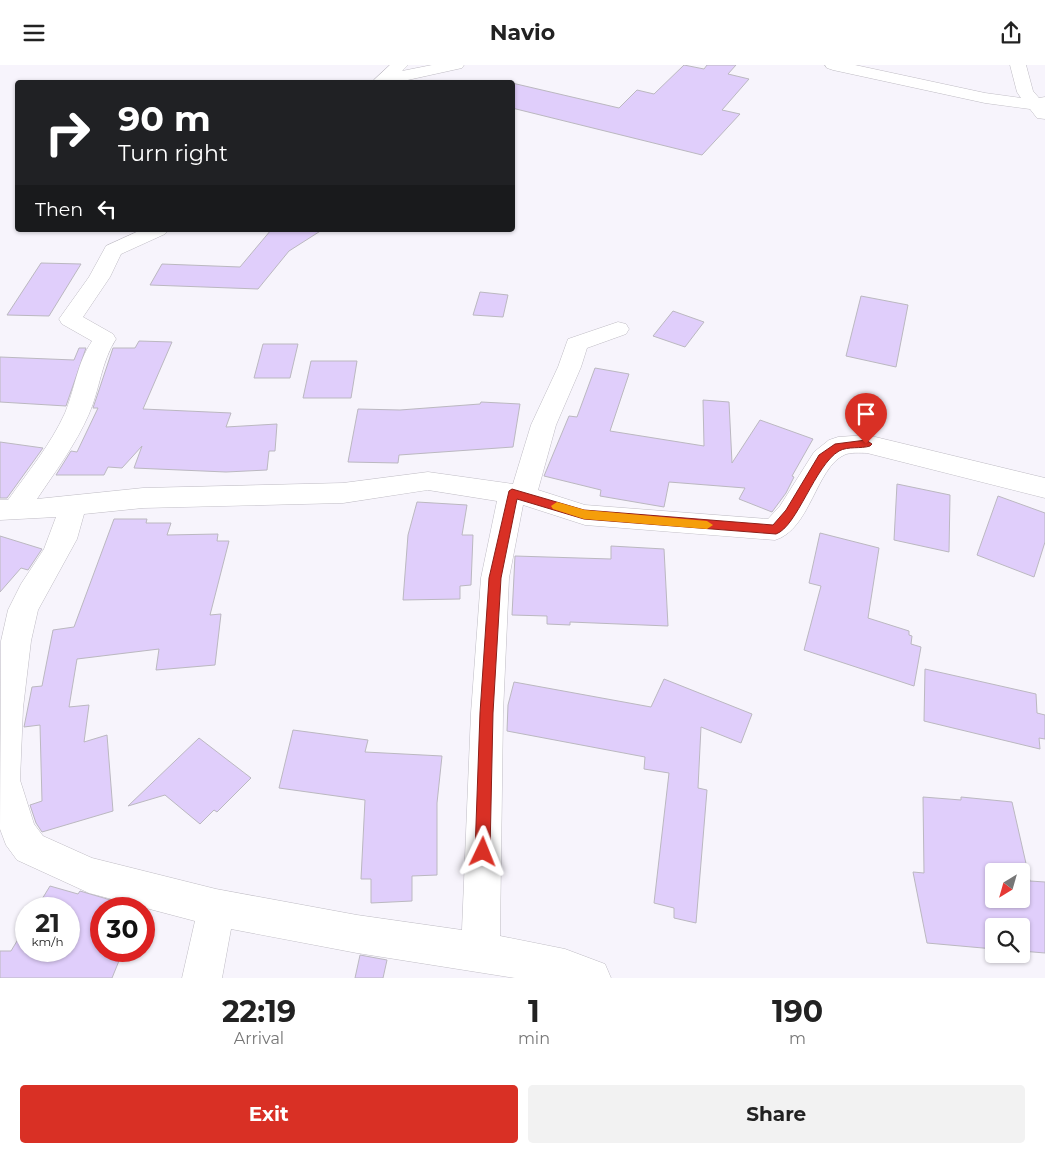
<!DOCTYPE html>
<style>
:root{--surface:#fff;--page:#f2f2f2;--text:#222;--muted:#767676;--accent:#d93025}
body{margin:0;font-family:Montserrat,sans-serif;background:var(--page);color:var(--text);height:100vh;display:flex;flex-direction:column;font-size:19px;white-space:nowrap}
*{box-sizing:border-box;margin:0}
p{font-size:16px;color:var(--muted)}
.icon{flex:none;width:28px;height:28px;fill:none;stroke:currentColor;stroke-width:2;stroke-linecap:round;stroke-linejoin:round}
.map{position:relative;height:913px;overflow:hidden}
.details{display:flex;flex-direction:column;background:var(--surface);flex:1}
.details>*{flex:none}
.top-card{position:absolute;left:15px;top:15px;width:500px;height:152px;border-radius:5px;box-shadow:0 1px 4px #0004;background:#202124;color:#fff;overflow:hidden}
.needle{width:32px;rotate:217deg}
.fabs{position:absolute;left:985px;top:798px;display:grid;gap:10px}
.fabs a{display:grid;place-items:center;width:45px;height:45px;border-radius:5px;background:var(--surface);box-shadow:0 1px 4px #0004;font-size:25px}
.speed{position:absolute;left:15px;top:832px;display:flex;gap:10px;font-size:25px;font-weight:700;text-align:center}
.speed>*{display:grid;place-content:center;width:65px;height:65px;border-radius:50%;background:var(--surface);box-shadow:0 1px 4px #0004;line-height:1}
.speed small{font-size:12px;font-weight:400}
.speed .limit{border:8px solid #d22;background:#fff;color:#111}
.pin{position:absolute;display:grid;place-items:center;width:42px;height:42px;color:#fff;margin:-51px -21px;border-radius:50% 50% 50% 0;rotate:-45deg;box-shadow:0 0 5px #0007}
.pin .icon{rotate:45deg}
.me{position:absolute;width:55px;margin:-28px;rotate:2deg;stroke-linejoin:round;filter:drop-shadow(0 0 4px #0008)}
.turn{display:flex;align-items:center;gap:18px;height:105px;padding:0 20px;font-size:22px}
.turn .icon{width:65px;height:65px;stroke-width:2.5}
.turn b{display:block;font-size:35px;line-height:42px}
.then{display:flex;align-items:center;height:48px;padding:0 20px;background:#0003;gap:10px;font-size:19px}
.eta{display:flex;justify-content:space-evenly;align-items:center;height:85px;text-align:center}
.eta b{font-size:30px;font-weight:700;line-height:35px}
.button{display:flex;gap:10px;margin-top:auto;padding:10px 20px}
.button a{flex:1;height:58px;border-radius:5px;background:var(--accent);color:#fff;font-size:20px;font-weight:700;line-height:58px;text-align:center}
.button a+a{background:var(--page);color:var(--text)}
header{display:flex;justify-content:space-between;align-items:center;height:65px;padding:0 20px;background:var(--surface);font-size:22px;font-weight:700}
.map>svg:first-child{display:block}
</style>
<header><svg class="icon" aria-label="menu" viewBox="0 0 24 24"><path d="M4 6h16M4 12h16M4 18h16"/></svg>Navio<svg class="icon" aria-label="share" viewBox="0 0 24 24"><path d="M12 15V3M7 8l5-5 5 5M5 13v7h14v-7"/></svg></header>
<div class="map">
<svg width="1045" height="913" viewBox="0 0 1045 913">
<rect width="100%" height="100%" fill="#f7f4fc"/>
<g fill="#e0cefb" stroke="#bbb8c0" fill-rule="evenodd">
<path d="M684,0L704,4L707,0H736L728,9L749,14L722,45L740,49L702,90L512,43V18L619,43L637,25L654,29Z"/>
<path d="M271,165H322L289,186L258,224L150,220L162,199L240,202Z"/>
<path d="M41,198L81,199L49,251L7,250Z"/>
<path d="M480,227L508,230L503,252L473,250Z"/>
<path d="M861,231L908,240L896,302L846,291Z"/>
<path d="M673,246L704,257L685,282L653,271Z"/>
<path d="M139,276L172,277L143,344L231,348L226,362L277,359L275,386H269L267,405L226,407L134,403L142,381L122,403L108,402L104,410H56L71,386L77,387L98,343H93L113,283H135Z"/>
<path d="M263,279H298L290,313H254Z"/>
<path d="M79,283H86L66,341L0,337V292L74,295Z"/>
<path d="M311,296H357L351,333H303Z"/>
<path d="M595,303L629,309L610,366L704,381L703,335L729,337L732,398L760,355L813,374L792,411L794,412L786,428L772,447L739,434L745,423L669,417L664,442L600,431L601,425L544,411L569,351L577,352Z"/>
<path d="M481,337L520,339L513,382L399,390L398,398L348,397L358,344L400,345L480,339Z"/>
<path d="M0,377L43,383L7,433H0Z"/>
<path d="M897,419L950,430L949,487L894,475Z"/>
<path d="M998,431L1045,448V477L1034,512L977,490Z"/>
<path d="M417,437L467,440L462,470H473L471,520L460,521V534L403,535L408,470Z"/>
<path d="M114,454H147L146,458H171L167,470L218,469L217,476H229L210,550L221,549L215,600L156,605L159,584L77,594L69,642L89,640L84,677L107,670L113,746L42,767L36,758L30,740L42,736L40,660L24,662L32,622L42,621L53,565L74,562Z"/>
<path d="M820,468L879,483L868,553L909,566V570L912,571L911,579L921,582L914,621L804,585L821,521L809,518Z"/>
<path d="M0,471L42,484L28,505L21,503L0,527Z"/>
<path d="M611,481L664,484L668,561L570,557V560L547,559V551L512,550L515,491L611,494Z"/>
<path d="M925,604L1036,629L1037,648L1045,650V674L1039,673L1040,684L924,656Z"/>
<path d="M664,614L752,649L741,678L701,662L698,723L707,725L696,858L674,853V843L654,838L669,708L644,704L645,692L507,666L508,640L514,617L651,642Z"/>
<path d="M293,665L368,675L365,687L442,691L437,738V810L412,811V836L371,838V814H361L365,735L279,723Z"/>
<path d="M199,673L251,713L217,747L214,745L200,759L165,730L128,741Z"/>
<path d="M923,732L961,735V732L1012,737L1030,816L1045,817V888L1021,886V861H994V884L927,878L913,807L924,808ZM994,806H1021V834H994Z"/>
<path d="M50,821L78,829L80,826L141,844H101V886H123L112,913H0V886H11L26,861V886H69V844H36Z"/>
<path d="M360,890L387,895L383,913H355Z"/>
</g>
<g fill="none" stroke-linecap="round" stroke-linejoin="round">
<defs>
<g id="street">
<path d="M390,0H408L402,6L432,0H464L462,3L394,18H376L374,15Z"/>
<path d="M825,0H855L985,28L1021,33L1017,27L1010,0H1026L1033,26L1039,33L1045,32V54L1037,53L1030,44L985,38L833,5L827,3Z"/>
<path d="M141,165H168L165,169L121,189L110,212L83,252L113,269L116,274C101,297 100,324 89,349C76,379 55,407 37,434L143,423L343,418L428,407L513,419L531,360L558,302L568,274L618,257L626,259L629,264L626,269L587,283L581,302L556,360L538,425L585,440L768,454L780,441L814,387L829,375L838,372L867,370L1045,413V433L867,388C860,388 850,387 844,390C816,403 810,465 775,475L585,460L523,440L509,513L503,648L500,871L565,884L605,899L611,913H515L357,888L231,864L222,913H182L195,856L89,828L17,795L6,780L0,764L1,576L8,545L21,519L44,484L56,452L0,455V435H8C28,407 51,379 65,348C75,324 77,298 92,276L62,259L59,254L89,212L106,181ZM428,425L497,436L481,513L471,648L462,865L357,850L216,824L92,793L43,771L34,759L20,715L23,643L31,576L38,545L77,474L84,449L143,443L343,438Z"/>
</g>
</defs>
<use href="#street" stroke="#bfbcc4" stroke-width="1"/>
<use href="#street" fill="#fff" fill-rule="evenodd"/>
</g>
<path fill="#d93025" stroke="#8d1f18" d="M866,375L872,379L870,381C861,384 848,381 839,386C815,400 797,462 776,469L584,454L517,434L501,513L493,648L490,787L488,792L483,794L477,792L475,787L480,648L489,513L509,426L512,424L584,445L773,460L786,445L819,390L835,379Z"/>
<path fill="#f59e0b" d="M557,437L585,445L707,456L713,460L707,464L584,454L553,444L551,441Z"/>
</svg>
<div class="fabs">
<a><svg class="needle" viewBox="-14 -14 28 28"><path d="M0-13l5 13h-10z" fill="#e53935"/><path d="M0 13l5-13h-10z" fill="#767676"/></svg></a>
<a><svg class="icon" aria-label="search" viewBox="0 0 24 24"><circle cx="10" cy="10" r="6"/><path d="M15 15l6 6"/></svg></a>
</div>
<div class="speed"><div>21<small>km/h</small></div><div class="limit">30</div></div>
<div class="pin" style="left:866px;top:379px;background:#d93025"><svg class="icon" aria-label="arrive" viewBox="0 0 24 24"><path d="M6 21V4h12l-3 4 3 4H6"/></svg></div>
<svg class="me" style="left:483px;top:787px" viewBox="-20 -20 40 40"><path d="M0-17L14 15 0 8-14 15z" fill="#d93025" stroke="#fff" stroke-width="4"/></svg>
<div class="top-card">
<div class="turn"><svg class="icon" aria-label="right" viewBox="0 0 24 24"><path d="M7 20v-9h11M14 6l5 5-5 5"/></svg><div><b>90 m</b>Turn right</div></div>
<div class="then">Then<svg class="icon" aria-label="left" viewBox="0 0 24 24"><path d="M17 20v-9H6M10 6l-5 5 5 5"/></svg></div>
</div>
</div>
<section class="details">
<div class="eta">
<div><b>22:19</b><p>Arrival</p></div>
<div><b>1</b><p>min</p></div>
<div><b>190</b><p>m</p></div>
</div>
<div class="button"><a>Exit</a><a>Share</a></div>
</section>
